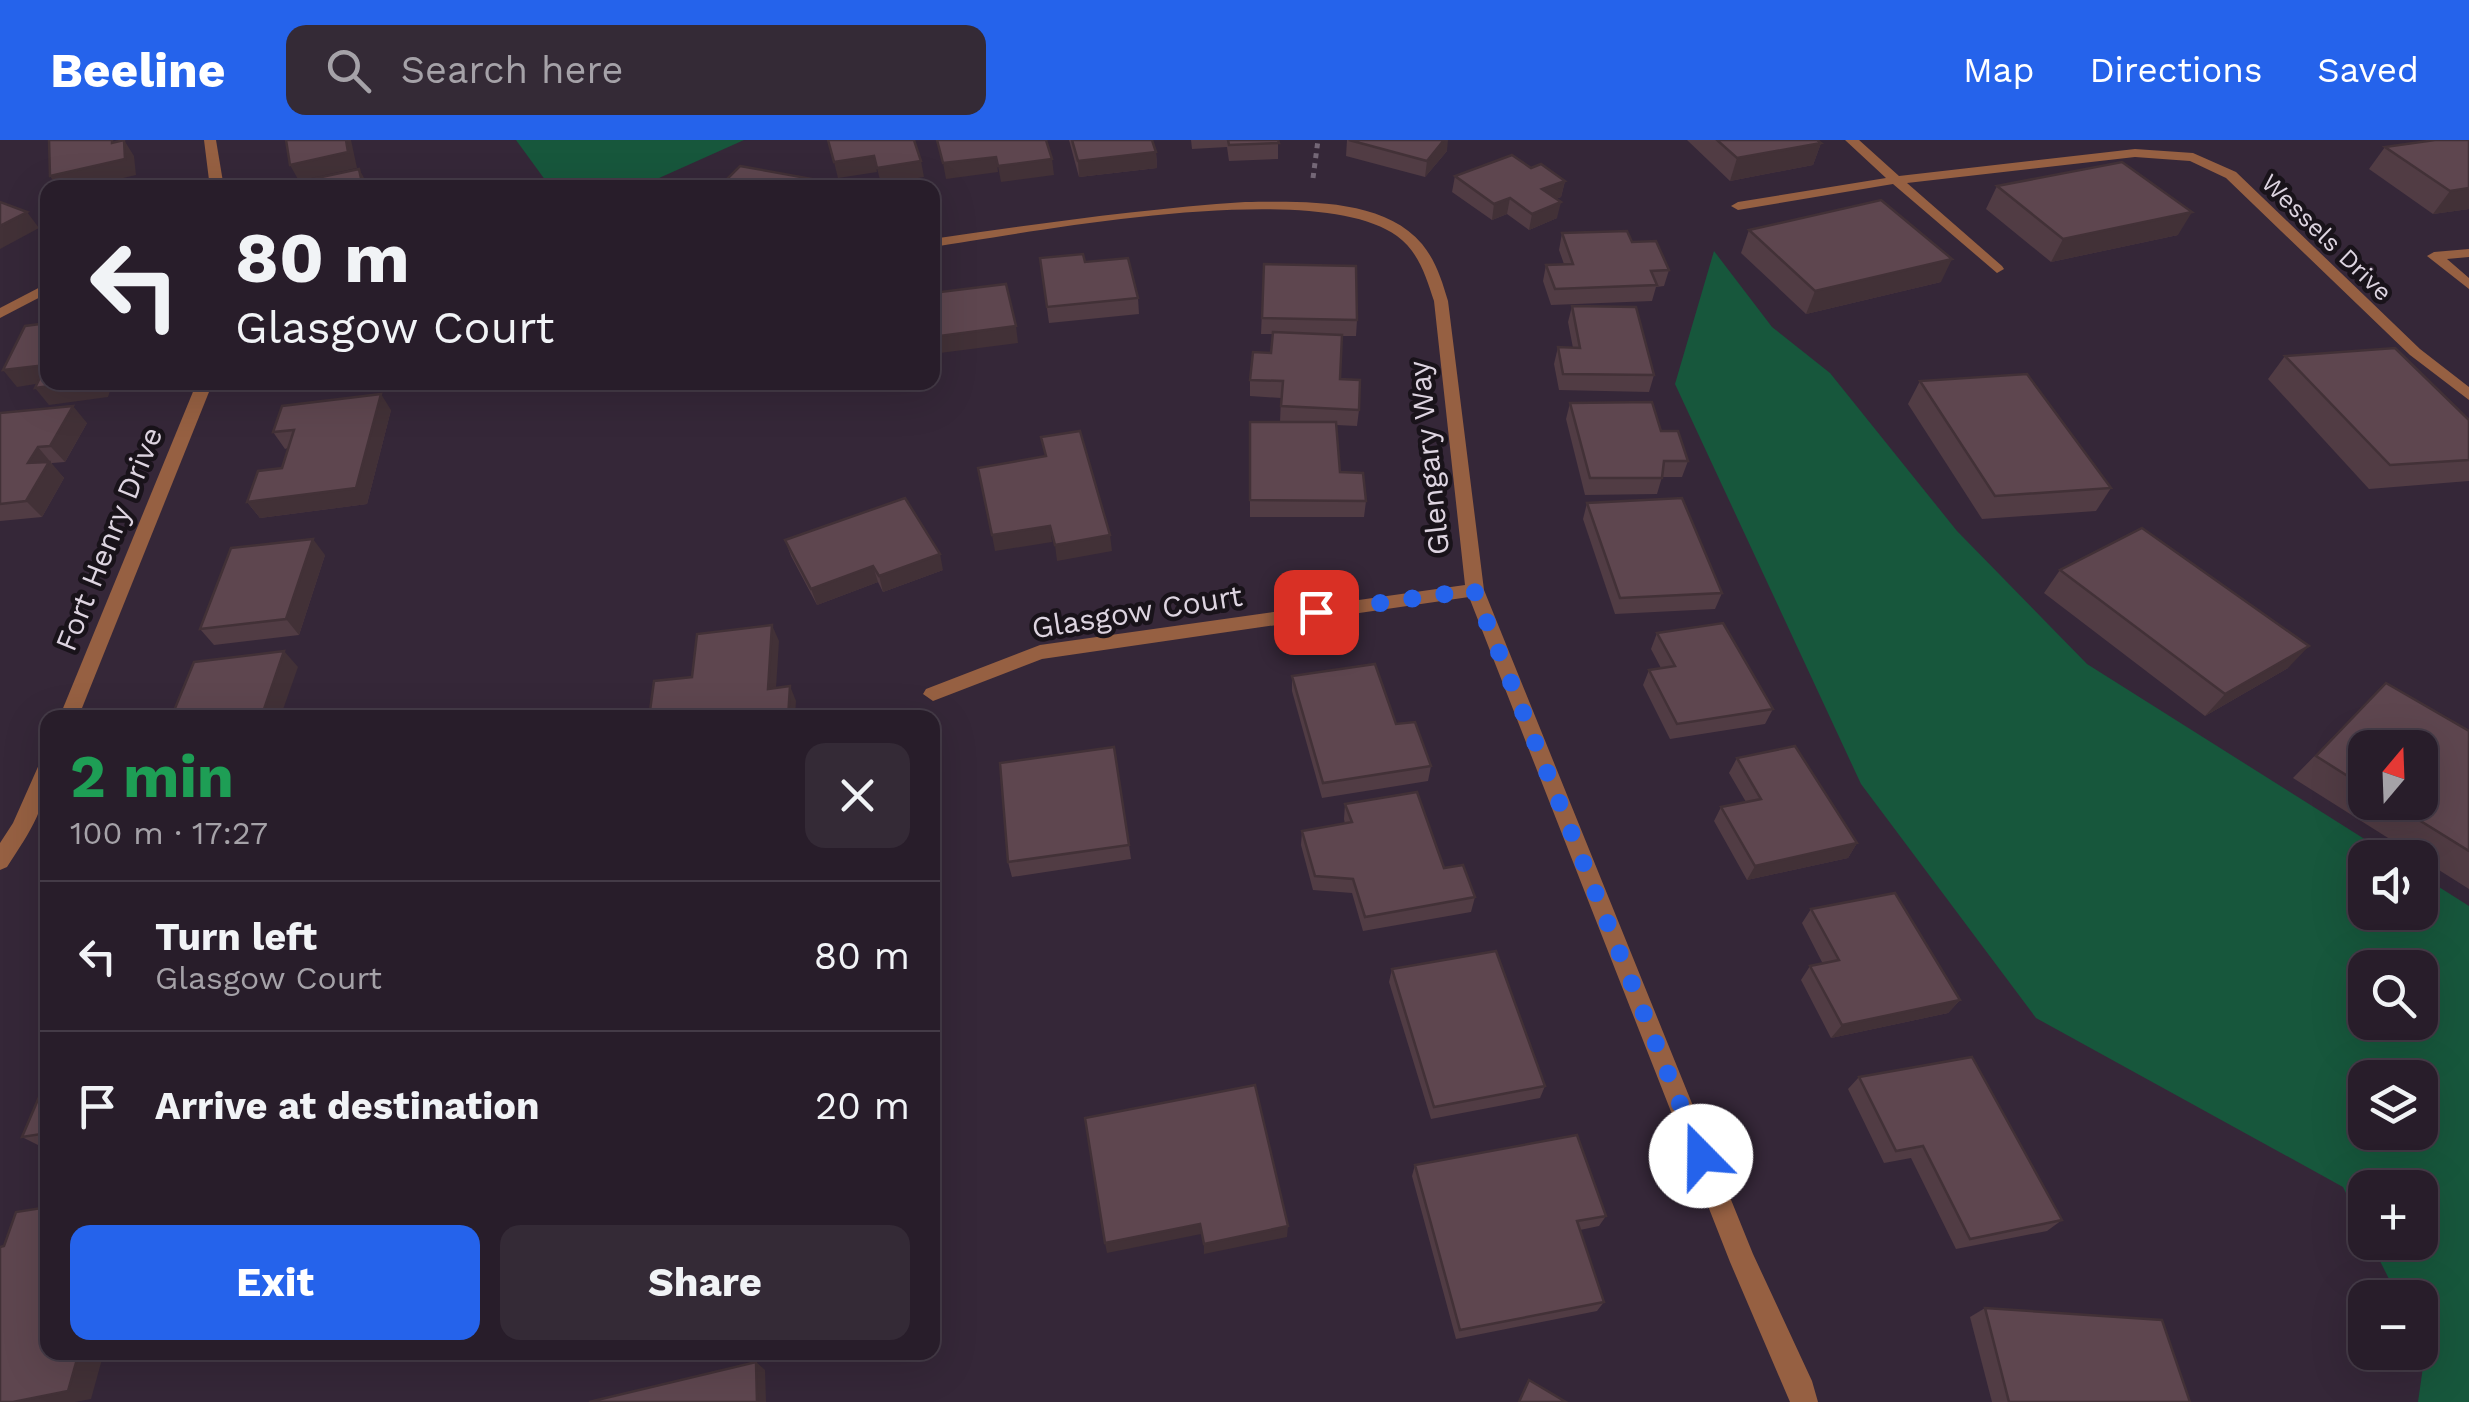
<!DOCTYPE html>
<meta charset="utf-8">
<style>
:root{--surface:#281d2a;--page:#342a36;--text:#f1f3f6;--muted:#a5a2a8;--line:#443b47;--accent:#2563eb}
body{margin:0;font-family:"Work Sans",sans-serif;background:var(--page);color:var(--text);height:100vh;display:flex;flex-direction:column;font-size:38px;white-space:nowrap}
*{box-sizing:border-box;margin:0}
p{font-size:32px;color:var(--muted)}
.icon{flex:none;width:55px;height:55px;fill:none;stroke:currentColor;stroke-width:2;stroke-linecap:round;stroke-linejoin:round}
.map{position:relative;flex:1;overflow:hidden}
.drawer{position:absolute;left:40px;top:570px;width:900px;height:650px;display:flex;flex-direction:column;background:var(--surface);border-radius:20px;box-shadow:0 10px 40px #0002,0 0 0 2px var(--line)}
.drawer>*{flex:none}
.banner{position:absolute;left:40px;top:40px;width:900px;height:210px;border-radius:20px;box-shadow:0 10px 40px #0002,0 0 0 2px var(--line);background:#281d2a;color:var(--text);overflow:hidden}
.needle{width:65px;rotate:19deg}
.tools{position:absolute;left:2348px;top:590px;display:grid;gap:20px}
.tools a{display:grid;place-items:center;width:90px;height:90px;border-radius:20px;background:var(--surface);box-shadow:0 10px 40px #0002,0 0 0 2px var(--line);font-size:50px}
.pin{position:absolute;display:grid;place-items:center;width:85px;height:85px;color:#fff;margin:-42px;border-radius:20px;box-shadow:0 5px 15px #0006}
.me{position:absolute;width:110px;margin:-55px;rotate:338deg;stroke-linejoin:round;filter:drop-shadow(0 0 8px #0008)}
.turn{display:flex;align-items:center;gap:35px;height:210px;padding:0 30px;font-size:45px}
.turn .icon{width:130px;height:130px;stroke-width:2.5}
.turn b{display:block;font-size:70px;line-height:85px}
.round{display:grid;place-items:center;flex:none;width:105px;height:105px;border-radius:20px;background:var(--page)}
.overview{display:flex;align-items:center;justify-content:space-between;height:170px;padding:0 30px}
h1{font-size:60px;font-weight:700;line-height:75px;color:#1e9e55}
.action{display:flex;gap:20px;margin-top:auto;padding:20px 30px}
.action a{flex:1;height:115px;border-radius:20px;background:var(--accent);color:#fff;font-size:40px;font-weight:700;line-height:115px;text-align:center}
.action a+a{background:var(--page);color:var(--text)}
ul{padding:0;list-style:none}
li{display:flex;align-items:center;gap:30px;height:150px;padding:0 30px;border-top:2px solid var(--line)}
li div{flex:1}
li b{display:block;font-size:38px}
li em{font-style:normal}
header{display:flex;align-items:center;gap:60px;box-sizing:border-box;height:140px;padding:0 50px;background:var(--accent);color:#fff}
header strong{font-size:48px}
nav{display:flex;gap:55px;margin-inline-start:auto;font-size:35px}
.search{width:700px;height:90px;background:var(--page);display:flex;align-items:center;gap:25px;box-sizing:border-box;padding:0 35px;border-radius:20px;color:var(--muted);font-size:38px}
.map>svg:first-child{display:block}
</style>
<header>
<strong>Beeline</strong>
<div class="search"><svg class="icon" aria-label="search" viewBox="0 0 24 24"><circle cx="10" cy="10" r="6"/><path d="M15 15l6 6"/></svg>Search here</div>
<nav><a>Map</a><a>Directions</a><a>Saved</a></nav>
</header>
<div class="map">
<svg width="2469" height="1262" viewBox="0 0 2469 1262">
<rect width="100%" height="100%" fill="#352738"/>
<g fill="#17573c" fill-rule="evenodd">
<path d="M516,0H744L639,47L551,48Z"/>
<path d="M1714,111L1772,187L1830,233L1957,391L2087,524L2393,717L2365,718V772H2420V735L2469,766V1262H2418L2425,1213L2420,1202V1158L2398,1157L2371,1103L2420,1102V1048H2365V1091L2343,1047L2036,878L1861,644L1675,244ZM2365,828H2420V882H2365ZM2365,938H2420V992H2365Z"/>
</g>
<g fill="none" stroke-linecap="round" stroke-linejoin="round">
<path stroke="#746777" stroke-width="5" stroke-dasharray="5 5" stroke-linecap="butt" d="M1313,38L1318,0"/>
<path fill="#966042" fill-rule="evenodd" d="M2469,109V117L2447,119L2469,138V149L2427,116L2434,112Z"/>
<g fill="#966042" fill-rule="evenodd">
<path d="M204,0H216L224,48H210Z"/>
<path d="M1845,0H1859L1899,36L2135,9L2193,13L2236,32L2420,209L2469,247V260L2410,215L2226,38L2190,21L2135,17L1907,43L2002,126L2004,129L1997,133L1893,44L1738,70L1731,66L1738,62L1886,38Z"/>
<path d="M1245,62C1301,62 1382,57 1422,104C1436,121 1442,141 1448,161L1484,450L1753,1114L1812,1241L1818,1262H1790L1730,1122L1469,457L1042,519L933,561L923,554L926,549L1040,505L1465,445L1434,161C1426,137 1419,112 1397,96C1315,37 1034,92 932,107V99C1036,84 1140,69 1245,62Z"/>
<path d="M48,143V153L0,178V168Z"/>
<path d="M197,242H213L78,578H59Z"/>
<path d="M48,618C48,667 33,687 7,727L0,730V703L13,683L41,620Z"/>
</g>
</g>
<g fill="#513c44" fill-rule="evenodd">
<path d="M1069,0H1152L1156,12L1157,28L1079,37Z"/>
<path d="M1191,0H1278V19L1229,21L1227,7L1192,9Z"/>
<path d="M1347,0L1447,11L1425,37L1346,16Z"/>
<path d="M1687,0H1817L1821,3L1813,25L1730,41Z"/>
<path d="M2469,0V69L2433,74L2369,29L2385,7Z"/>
<path d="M1531,28L1565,41L1561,57L1556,59L1557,78L1529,90L1507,74L1492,80L1452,52L1455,36Z"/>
<path d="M1997,46L2178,95L2051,122L1986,69Z"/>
<path d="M1749,90L1941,142L1806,174L1741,113Z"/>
<path d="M1562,93L1632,102L1669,130L1664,146L1656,147L1652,161L1551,165L1543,141L1546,125L1564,124L1559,110Z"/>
<path d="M1040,118L1138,158L1139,174L1049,183Z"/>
<path d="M1264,124L1357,180L1356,196H1342L1340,239L1359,270L1357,286L1336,285L1340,332L1366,361L1364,377H1250V282H1280L1281,258L1250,256V240L1271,213L1273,194H1261Z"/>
<path d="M1572,166L1654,235L1649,252L1559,250L1554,224L1558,207L1573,208L1568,182Z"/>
<path d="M2285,216L2469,280V341L2369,349L2268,239Z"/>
<path d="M1920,241L2111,348L2096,371L1982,379L1908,264Z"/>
<path d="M294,242H396L300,252Z"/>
<path d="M1570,263L1661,291L1688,321L1682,337H1662L1657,354L1585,355L1566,279Z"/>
<path d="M391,270L367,364L260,378L247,362L282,328L288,308L285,309L273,292Z"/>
<path d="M0,273L87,283L65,322L52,323V325L64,338L42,377L0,381Z"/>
<path d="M1587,363L1722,453L1715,469L1615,474L1583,379Z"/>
<path d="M785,400L943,430L883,452L878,442L817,465L791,416Z"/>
<path d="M325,415L299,495L214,505L200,489Z"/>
<path d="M2060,430L2288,528L2205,576L2044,453Z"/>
<path d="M1657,493L1773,569L1765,584L1670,599L1643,545L1649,530L1661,528L1651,509Z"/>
<path d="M1292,536L1396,584L1431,626L1428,641L1322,658L1292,551Z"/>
<path d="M2386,543L2469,591V749L2293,638ZM2365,608L2420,662H2365Z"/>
<path d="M1737,618L1857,703L1848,718L1747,740L1714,681L1721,667L1746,662L1729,633Z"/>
<path d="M1345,664L1444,728L1475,757L1471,772L1363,791L1352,753L1313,750L1301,705L1302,691L1345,684L1344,679Z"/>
<path d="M1129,705L1131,719L1012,737L1008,722Z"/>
<path d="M1811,769L1960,860L1948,873L1831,898L1801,840L1810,826L1823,824L1802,783Z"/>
<path d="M1392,829L1545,946L1540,958L1431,979L1389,842Z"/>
<path d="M48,936V1008H44L22,997Z"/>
<path d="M1859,937L2062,1080L2047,1091L1956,1109L1911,1018L1884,1023L1848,949Z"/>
<path d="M1415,1025L1606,1076L1599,1086L1580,1090L1604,1162L1597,1171L1456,1199L1412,1036Z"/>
<path d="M1985,1168L2190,1262H1992L1970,1177Z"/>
</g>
<g fill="#423137">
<path d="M124,0L134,16L136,35L80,48H58L50,36Z"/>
<path d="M346,0H351L357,28L299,41L290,25Z"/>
<path d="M1444,0H1448L1447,11L1425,37L1427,21Z"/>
<path d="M1821,3L1813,25L1730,41L1737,18Z"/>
<path d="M1156,12L1157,28L1079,37L1078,21Z"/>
<path d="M874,16L877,32L838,38L834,22Z"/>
<path d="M996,17L998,32L946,39L943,23Z"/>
<path d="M1052,19L1054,35L1001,42L998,26Z"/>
<path d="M921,21L924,37L881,44L877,28Z"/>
<path d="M359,29L368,45L369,48H363Z"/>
<path d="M812,39L815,48H804Z"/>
<path d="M1565,41L1561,57L1539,65L1542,49Z"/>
<path d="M2469,48V69L2433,74L2450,51Z"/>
<path d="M1510,58L1507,74L1492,80L1494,64Z"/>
<path d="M1561,62L1557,78L1529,90L1532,74Z"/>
<path d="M27,72L39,88L0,109V86Z"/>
<path d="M2192,72L2178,95L2051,122L2063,99Z"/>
<path d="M1952,119L1941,142L1806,174L1815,151Z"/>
<path d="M1016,186L1018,203L932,214V197Z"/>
<path d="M46,225L48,242L17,247L3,230Z"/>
<path d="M79,242H113L108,257L49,265L35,248Z"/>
<path d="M381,254L391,270L367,364L260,378L247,362Z"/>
<path d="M73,266L87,283L65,322L50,306Z"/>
<path d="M38,307L64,338L42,377L26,361L28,323Z"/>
<path d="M1050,386L1052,402L995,411L992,395Z"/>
<path d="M1110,395L1112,411L1057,421L1055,405Z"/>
<path d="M313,399L325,415L299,495L286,479Z"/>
<path d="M940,414L943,430L883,452L879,436Z"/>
<path d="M873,426L878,442L817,465L811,449Z"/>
<path d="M772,485L779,501L775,564L768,549Z"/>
<path d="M2309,506L2288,528L2205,576L2225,554Z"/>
<path d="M284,511L298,527L280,578H261Z"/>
<path d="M790,546L796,561L795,578H788Z"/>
<path d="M1857,703L1848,718L1747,740L1755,726Z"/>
<path d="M1960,860L1948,873L1831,898L1842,885Z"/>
<path d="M1200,1084L1201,1094L1107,1113L1105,1103Z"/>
<path d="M1288,1086L1287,1097L1204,1114V1104Z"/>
<path d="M79,1212H104L91,1259L75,1262H13Z"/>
<path d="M756,1222L765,1230L766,1262H757Z"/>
</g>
<g fill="#5e464f" stroke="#423137" stroke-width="2.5">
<path d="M49,0H112V3L124,0L125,19L50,36Z"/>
<path d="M286,0H346L348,12L290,25Z"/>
<path d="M828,0H914L921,21L877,28L874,16L834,22Z"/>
<path d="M937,0H1046L1052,19L998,26L996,17L943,23Z"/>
<path d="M1072,0H1152L1156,12L1078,21Z"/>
<path d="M1228,0H1278L1279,3L1229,5Z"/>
<path d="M1349,0H1444L1427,21Z"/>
<path d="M1717,0H1817L1821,3L1737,18Z"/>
<path d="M2435,0H2469V48L2450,51L2385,7Z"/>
<path d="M1512,15L1531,28L1541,24L1565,41L1542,49L1561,62L1532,74L1510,58L1494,64L1455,36Z"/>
<path d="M2122,22L2192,72L2063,99L1997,46Z"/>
<path d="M740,26L812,39L804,48H718Z"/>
<path d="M359,29L363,48H289V44Z"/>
<path d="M1881,60L1952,119L1815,151L1749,90Z"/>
<path d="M0,62L27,72L0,86Z"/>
<path d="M1627,91L1632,102L1656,101L1669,130L1651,131L1657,145L1555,149L1546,125L1573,124L1562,93Z"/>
<path d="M1083,114L1085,122L1128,118L1138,158L1047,167L1040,118Z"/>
<path d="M1264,124L1356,126L1357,180L1262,178Z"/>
<path d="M1006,144L1016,186L932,197V153Z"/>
<path d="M1572,166L1636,167L1654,235L1563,234L1558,207L1580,208Z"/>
<path d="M48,183V242H79L35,248L46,225L3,230L25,186Z"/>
<path d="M1273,192L1342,195L1340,239L1360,240L1359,270L1281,266L1283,241L1250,240L1253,212L1271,213Z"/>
<path d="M2395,208L2469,280V320L2390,325L2285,216Z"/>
<path d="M2027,234L2111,348L1995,356L1920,241Z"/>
<path d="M381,254L356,348L247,362L258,331L282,328L294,290L273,292L282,266Z"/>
<path d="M1652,262L1661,291H1678L1688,321H1664L1662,338H1590L1570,263Z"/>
<path d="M73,266L50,306L38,307L28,323L49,322L26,361L0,364V273Z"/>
<path d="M1250,282H1336L1340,332L1363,333L1366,361L1250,360Z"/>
<path d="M1080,291L1110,395L1055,405L1050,386L992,395L978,328L1046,316L1041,297Z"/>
<path d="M905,358L940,414L879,436L873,426L811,449L785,400Z"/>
<path d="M1682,358L1722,453L1620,458L1587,363Z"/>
<path d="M2142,388L2309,506L2225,554L2060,430Z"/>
<path d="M313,399L286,479L200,489L231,408Z"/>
<path d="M1723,483L1773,569L1677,584L1649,530L1675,526L1657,493Z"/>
<path d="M772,485L768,549L790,546L788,578H649L654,541L692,537L697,494Z"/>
<path d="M284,511L261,578H171L194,522Z"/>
<path d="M1375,524L1396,584L1415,582L1431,626L1323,643L1292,536Z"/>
<path d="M2386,543L2469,591V711L2390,662H2420V608H2365V647L2316,616Z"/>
<path d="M1795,606L1857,703L1755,726L1721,667L1761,659L1737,618Z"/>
<path d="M1114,607L1129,705L1008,722L1000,623Z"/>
<path d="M1417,652L1444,728L1463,725L1475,757L1365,777L1353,739L1315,736L1302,691L1352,682L1345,664Z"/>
<path d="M1895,753L1960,860L1842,885L1810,826L1839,820L1811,769Z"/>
<path d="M1496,811L1545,946L1434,967L1392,829Z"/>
<path d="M1972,917L2062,1080L1970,1099L1923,1006L1896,1011L1859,937Z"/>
<path d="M48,936V993L22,997Z"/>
<path d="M1255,945L1288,1086L1204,1104L1200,1084L1105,1103L1085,978Z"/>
<path d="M1577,995L1606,1076L1577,1081L1604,1162L1460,1190L1415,1025Z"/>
<path d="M48,1067V1212H79L68,1251L13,1262H0V1107L4,1106L16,1072Z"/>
<path d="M1985,1168L2162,1180L2190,1262H2009Z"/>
<path d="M756,1222L757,1262H589Z"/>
<path d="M1529,1240L1566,1262H1519Z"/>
</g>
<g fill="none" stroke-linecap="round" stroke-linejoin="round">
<path stroke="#2563eb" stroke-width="18" stroke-dasharray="0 32.4" d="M1316,472L1474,450L1701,1016"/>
</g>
<g text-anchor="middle" stroke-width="9" stroke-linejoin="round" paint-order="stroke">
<g font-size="25" fill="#ddd4e0" stroke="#19131a">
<text transform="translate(2327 97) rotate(44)" y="9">Wessels Drive</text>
</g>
<g font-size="30" fill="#ddd4e0" stroke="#19131a">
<text transform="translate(1429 318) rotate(-96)" y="10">Glengary Way</text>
<text transform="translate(109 399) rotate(-68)" y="10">Fort Henry Drive</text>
<text transform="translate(1137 472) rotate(-9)" y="10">Glasgow Court</text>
</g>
</g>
</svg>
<div class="tools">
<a><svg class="needle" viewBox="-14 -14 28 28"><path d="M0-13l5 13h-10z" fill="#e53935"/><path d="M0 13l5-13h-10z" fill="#a5a2a8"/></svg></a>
<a><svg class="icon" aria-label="sound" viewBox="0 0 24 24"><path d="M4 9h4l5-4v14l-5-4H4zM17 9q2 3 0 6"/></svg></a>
<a><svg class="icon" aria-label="search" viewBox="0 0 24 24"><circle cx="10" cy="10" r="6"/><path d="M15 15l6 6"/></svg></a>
<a><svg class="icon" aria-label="layers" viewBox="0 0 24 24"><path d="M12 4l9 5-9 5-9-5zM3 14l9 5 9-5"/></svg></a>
<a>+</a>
<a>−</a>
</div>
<div class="pin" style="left:1316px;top:472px;background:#d93025"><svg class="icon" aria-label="arrive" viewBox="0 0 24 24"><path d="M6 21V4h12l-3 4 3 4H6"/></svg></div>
<svg class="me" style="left:1701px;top:1016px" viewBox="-20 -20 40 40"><circle r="19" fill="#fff"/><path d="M0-13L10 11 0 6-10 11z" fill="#2563eb"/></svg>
<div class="banner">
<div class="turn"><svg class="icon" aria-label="left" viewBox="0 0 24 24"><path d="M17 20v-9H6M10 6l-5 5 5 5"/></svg><div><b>80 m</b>Glasgow Court</div></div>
</div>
<section class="drawer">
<div class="overview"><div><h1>2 min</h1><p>100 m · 17:27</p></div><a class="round"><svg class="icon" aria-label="close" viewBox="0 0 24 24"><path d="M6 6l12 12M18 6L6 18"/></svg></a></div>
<ul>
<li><svg class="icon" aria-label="left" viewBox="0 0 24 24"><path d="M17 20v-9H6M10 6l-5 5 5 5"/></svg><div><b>Turn left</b><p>Glasgow Court</p></div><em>80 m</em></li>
<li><svg class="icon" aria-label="arrive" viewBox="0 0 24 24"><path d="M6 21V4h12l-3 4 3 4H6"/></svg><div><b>Arrive at destination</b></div><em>20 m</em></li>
</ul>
<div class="action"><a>Exit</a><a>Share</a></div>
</section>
</div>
